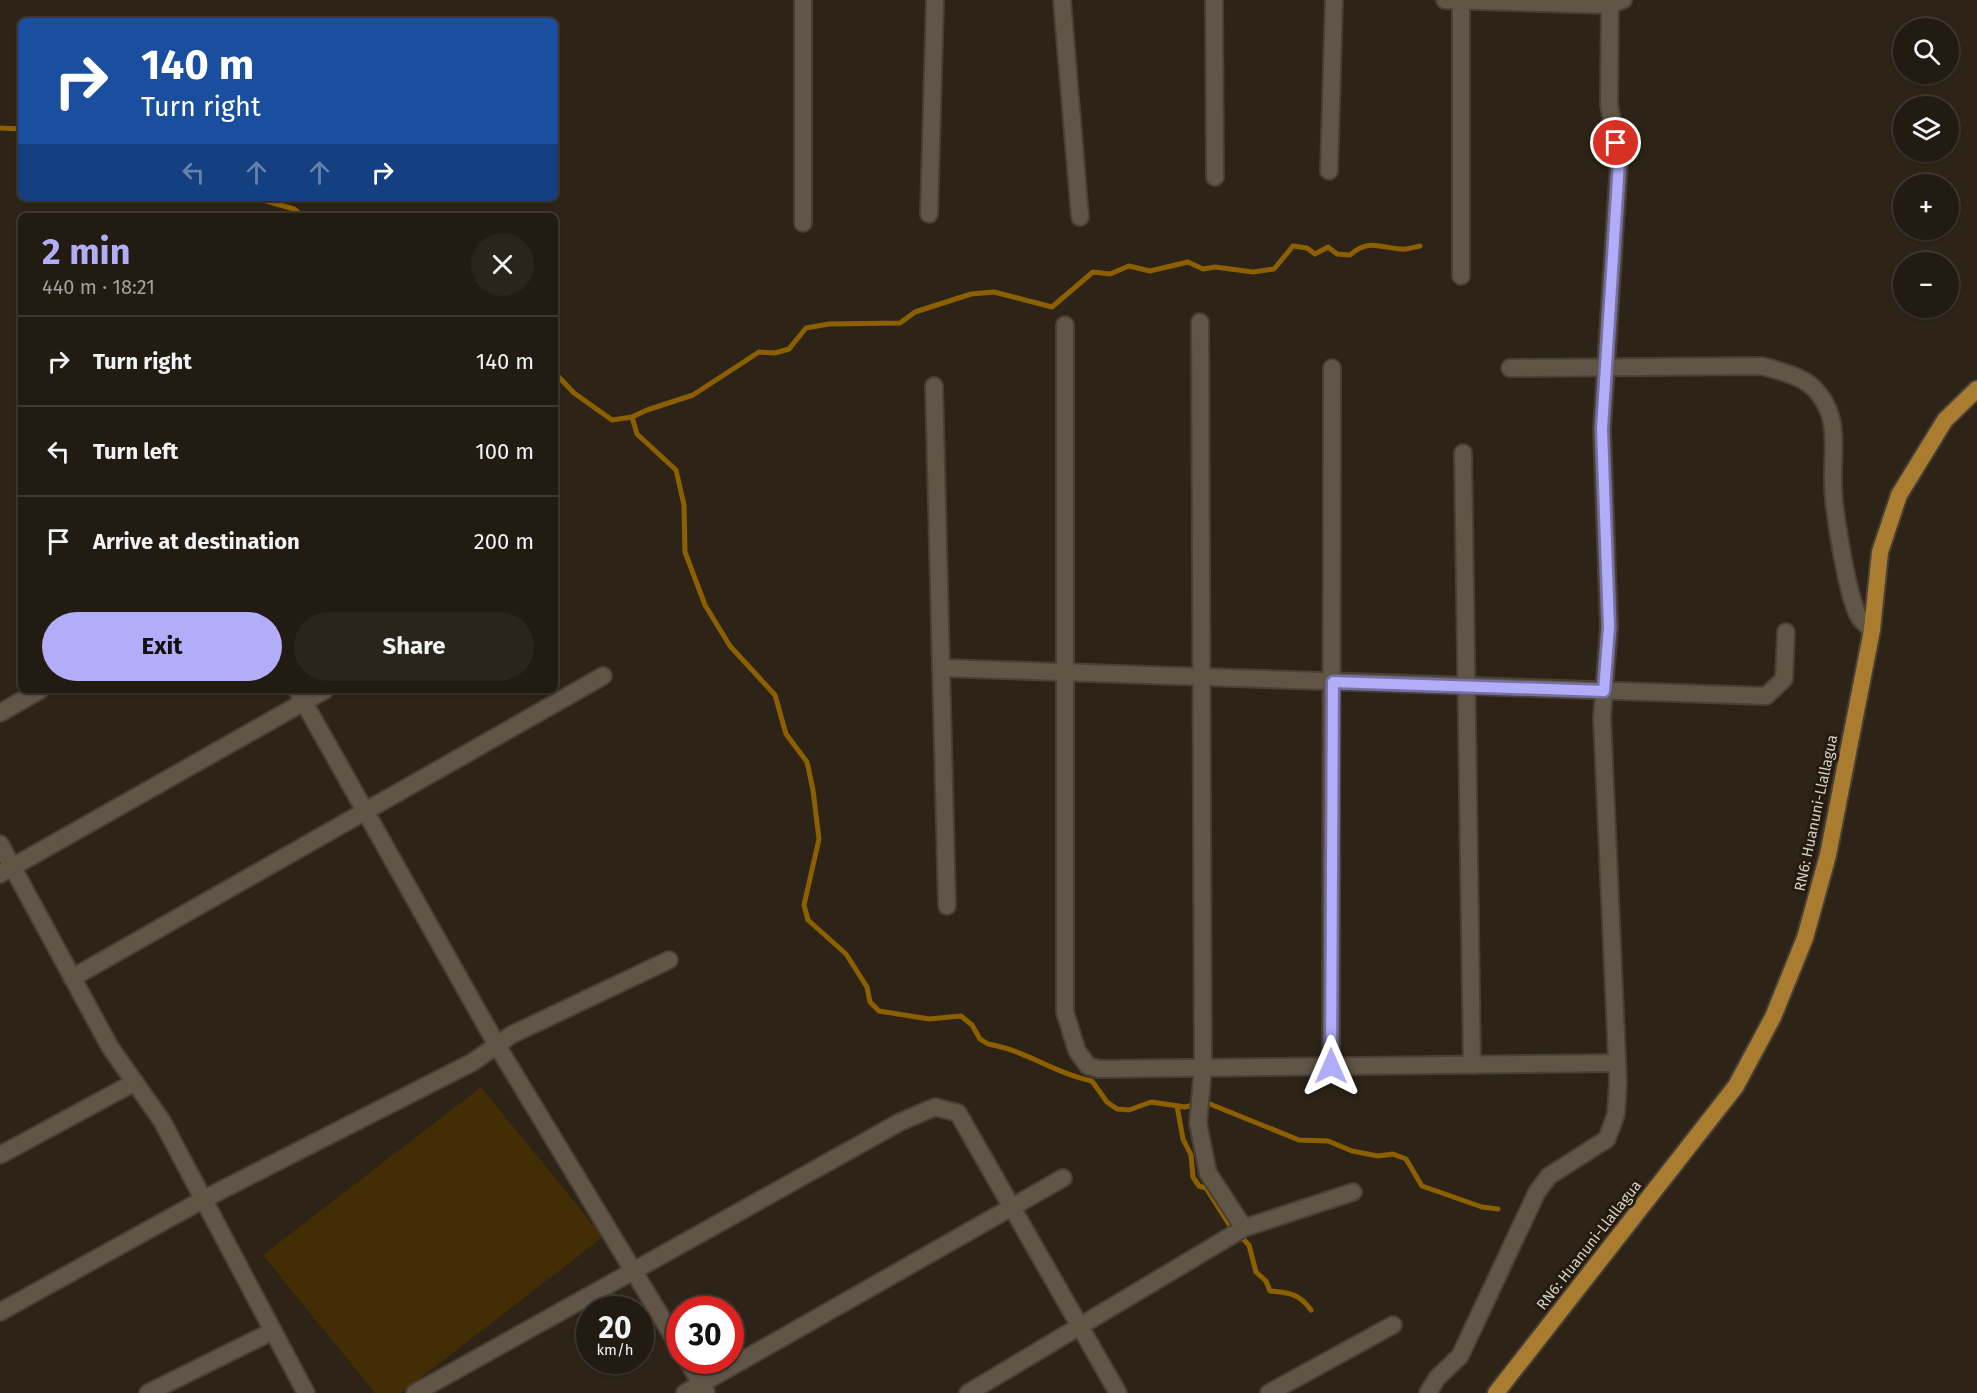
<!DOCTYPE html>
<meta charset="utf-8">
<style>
:root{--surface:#221b11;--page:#2a241a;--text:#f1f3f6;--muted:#a2a19f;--line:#3f3931;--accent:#b2adf9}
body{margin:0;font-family:"Fira Sans",sans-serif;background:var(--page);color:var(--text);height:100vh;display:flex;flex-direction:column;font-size:22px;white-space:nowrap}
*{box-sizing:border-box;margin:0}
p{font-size:20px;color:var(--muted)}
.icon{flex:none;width:33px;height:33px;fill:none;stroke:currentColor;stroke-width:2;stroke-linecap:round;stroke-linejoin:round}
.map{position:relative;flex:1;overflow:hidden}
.panel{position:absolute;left:18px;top:213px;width:540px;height:480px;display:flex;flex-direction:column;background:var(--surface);border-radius:9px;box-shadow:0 2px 4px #0004,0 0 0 2px var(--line)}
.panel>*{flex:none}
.guide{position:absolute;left:18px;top:18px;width:540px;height:183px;border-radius:9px;box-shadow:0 2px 4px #0004,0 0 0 2px var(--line);background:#1a4fa0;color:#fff;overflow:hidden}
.buttons{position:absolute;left:1893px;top:18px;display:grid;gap:12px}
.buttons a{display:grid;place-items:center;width:66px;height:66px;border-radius:50%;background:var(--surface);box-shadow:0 2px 4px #0004,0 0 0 2px var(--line);font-size:30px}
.speed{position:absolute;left:576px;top:1296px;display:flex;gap:12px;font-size:30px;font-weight:700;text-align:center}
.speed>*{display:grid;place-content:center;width:78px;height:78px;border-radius:50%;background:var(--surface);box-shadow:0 2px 4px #0004,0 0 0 2px var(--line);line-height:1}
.speed small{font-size:15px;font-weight:400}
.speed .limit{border:9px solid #d22;background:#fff;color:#111}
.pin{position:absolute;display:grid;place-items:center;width:51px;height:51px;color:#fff;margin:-26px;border:3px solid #fff;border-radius:50%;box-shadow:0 2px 6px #0007}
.me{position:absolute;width:66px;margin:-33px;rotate:0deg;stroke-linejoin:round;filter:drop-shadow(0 0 4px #0008)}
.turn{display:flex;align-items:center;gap:21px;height:126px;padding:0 24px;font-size:27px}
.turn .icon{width:78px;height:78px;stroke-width:2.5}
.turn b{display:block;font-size:42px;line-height:51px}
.lanes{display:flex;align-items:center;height:57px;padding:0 24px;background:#0003;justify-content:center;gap:30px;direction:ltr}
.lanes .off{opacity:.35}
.round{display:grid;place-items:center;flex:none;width:63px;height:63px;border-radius:32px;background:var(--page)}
.summary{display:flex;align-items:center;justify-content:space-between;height:102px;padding:0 24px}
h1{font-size:36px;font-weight:700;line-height:45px;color:var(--accent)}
.cta{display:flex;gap:12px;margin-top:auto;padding:12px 24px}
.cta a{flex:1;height:69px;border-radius:36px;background:var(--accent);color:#111;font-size:24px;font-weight:700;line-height:69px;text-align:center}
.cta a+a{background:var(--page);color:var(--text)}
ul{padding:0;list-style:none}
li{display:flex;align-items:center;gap:18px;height:90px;padding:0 24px;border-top:2px solid var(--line)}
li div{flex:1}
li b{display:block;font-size:22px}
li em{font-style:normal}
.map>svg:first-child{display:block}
</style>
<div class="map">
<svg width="1977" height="1393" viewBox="0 0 1977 1393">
<rect width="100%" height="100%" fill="#2d2417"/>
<path fill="#432d04" d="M481,1087L603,1237L401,1393H375L263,1255Z"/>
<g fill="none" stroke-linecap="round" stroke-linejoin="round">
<g stroke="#8c5f01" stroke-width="5">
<path d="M0,128L21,129"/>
<path d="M256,198L294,209L302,216"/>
<path d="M555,373L574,393L612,420L632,417L647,410L693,395L759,352L775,353L789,349L806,328L829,324L900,323L915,312L971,294L994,292L1052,307L1093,272L1110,274L1129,266L1150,271L1188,262L1203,269L1215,267L1253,272L1274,269L1293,246L1307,248L1315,254L1328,247L1337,254L1350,255C1369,238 1380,248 1401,249C1407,250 1414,247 1420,246"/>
<path d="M632,417L637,434L676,470L684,505L685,552L705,605L730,646L775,695L786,734L807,762L813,790L819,839L804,905L808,920L846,954L867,987L870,1002L879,1011L929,1019L961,1016L972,1025L980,1039L988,1044C1025,1050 1056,1074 1092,1081L1107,1102L1117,1109L1129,1110L1151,1102L1185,1107L1205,1102L1299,1140L1328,1141L1352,1151L1378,1156L1393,1154L1406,1159L1422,1186L1482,1207L1498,1209"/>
<path d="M1177,1106L1183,1139L1191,1155L1193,1177L1199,1186L1206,1188L1230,1226L1249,1245L1256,1272L1266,1281L1270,1291C1289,1293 1299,1293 1311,1310"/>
</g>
<defs>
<g id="minor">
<path d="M803,0V223"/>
<path d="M1062,0L1080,217"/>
<path d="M1214,0L1215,177"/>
<path d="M1445,0L1609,5L1623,0"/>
<path d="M1461,0V276"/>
<path d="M1329,171L1334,0"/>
<path d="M929,214L935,0"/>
<path d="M1200,322L1203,1068L1198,1123L1208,1173L1244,1228"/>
<path d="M1065,325V1012L1077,1051L1088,1066L1099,1069L1617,1063"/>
<path d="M1510,368L1762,366C1782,372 1806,376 1819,394C1840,420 1832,452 1833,482C1833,508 1847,595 1859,617C1862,622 1868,626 1872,630"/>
<path d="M934,386L947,906"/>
<path d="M1463,453L1472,1065"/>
<path d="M941,668L1766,696L1784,679L1786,632"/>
<path d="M297,690L498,1047L680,1348"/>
<path d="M0,713L40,690"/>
<path d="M0,844L110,1047L162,1121L306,1393"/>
<path d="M0,874L325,690"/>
<path d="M72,978L603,676"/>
<path d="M1331,1067L1332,368"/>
<path d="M0,1155L135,1082"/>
<path d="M0,1312L204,1199L473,1062L511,1035L669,960"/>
<path d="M687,1360L706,1392"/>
<path d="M148,1393L273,1331"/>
<path d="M415,1393L900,1122L935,1107L958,1113L1118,1393"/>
<path d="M685,1393L1063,1178"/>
<path d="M968,1393L1244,1228L1353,1192"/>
<path d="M1269,1393L1393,1325"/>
<path d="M1428,1393L1437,1378L1460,1356L1537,1192L1549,1176L1607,1139L1616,1114L1618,1082L1602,717L1609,627L1602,429L1619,162L1609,104L1610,0"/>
</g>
<path id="trunk" d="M1496,1393L1736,1086L1773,1017L1805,938L1828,855L1872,630L1880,552L1899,495L1945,420L1977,389"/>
</defs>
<use href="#minor" stroke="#484036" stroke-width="20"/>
<use href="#trunk" stroke="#484036" stroke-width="20"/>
<use href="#minor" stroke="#605547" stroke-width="16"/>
<use href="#trunk" stroke="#a97c30" stroke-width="16"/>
</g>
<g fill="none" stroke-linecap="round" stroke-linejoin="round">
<defs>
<path id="route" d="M1331,1066L1333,682L1604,691L1609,627L1602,429L1619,162L1616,143"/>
</defs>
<use href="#route" stroke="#7470a2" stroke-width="15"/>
<use href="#route" stroke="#b2adf9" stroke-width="10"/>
</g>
<g text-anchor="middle" stroke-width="6" stroke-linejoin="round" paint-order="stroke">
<g font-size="15" fill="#d6d1c8" stroke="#241b0e">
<text transform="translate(1816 813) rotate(-78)" y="5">RN6: Huanuni-Llallagua</text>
<text transform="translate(1589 1245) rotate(-52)" y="5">RN6: Huanuni-Llallagua</text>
</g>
</g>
</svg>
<div class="buttons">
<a><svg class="icon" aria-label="search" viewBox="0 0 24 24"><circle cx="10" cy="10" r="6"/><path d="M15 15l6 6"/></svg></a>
<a><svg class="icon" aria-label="layers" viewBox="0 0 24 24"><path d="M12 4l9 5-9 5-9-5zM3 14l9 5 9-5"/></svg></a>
<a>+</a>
<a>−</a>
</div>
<div class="speed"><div>20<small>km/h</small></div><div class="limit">30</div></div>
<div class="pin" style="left:1616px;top:143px;background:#d93025"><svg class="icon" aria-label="arrive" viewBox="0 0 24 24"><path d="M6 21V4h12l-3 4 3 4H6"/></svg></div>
<svg class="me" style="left:1331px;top:1066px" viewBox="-20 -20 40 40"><path d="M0-17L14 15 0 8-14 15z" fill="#b2adf9" stroke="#fff" stroke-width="4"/></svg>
<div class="guide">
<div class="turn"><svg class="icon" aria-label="right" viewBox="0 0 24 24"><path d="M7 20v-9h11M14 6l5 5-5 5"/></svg><div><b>140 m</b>Turn right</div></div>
<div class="lanes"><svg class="icon off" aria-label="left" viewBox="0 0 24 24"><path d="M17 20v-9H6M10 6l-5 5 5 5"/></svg><svg class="icon off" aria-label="ahead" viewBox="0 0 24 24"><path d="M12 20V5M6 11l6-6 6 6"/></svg><svg class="icon off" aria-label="ahead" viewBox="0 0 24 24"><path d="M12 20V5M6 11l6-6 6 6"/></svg><svg class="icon" aria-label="right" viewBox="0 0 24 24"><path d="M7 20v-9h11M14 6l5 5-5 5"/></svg></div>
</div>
<section class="panel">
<div class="summary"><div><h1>2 min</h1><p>440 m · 18:21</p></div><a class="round"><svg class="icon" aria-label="close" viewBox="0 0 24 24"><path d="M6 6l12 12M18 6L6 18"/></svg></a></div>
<ul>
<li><svg class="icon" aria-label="right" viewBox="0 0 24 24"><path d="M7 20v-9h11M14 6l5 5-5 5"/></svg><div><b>Turn right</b></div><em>140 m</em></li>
<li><svg class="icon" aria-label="left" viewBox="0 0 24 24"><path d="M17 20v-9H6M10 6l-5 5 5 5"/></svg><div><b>Turn left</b></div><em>100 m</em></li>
<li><svg class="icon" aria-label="arrive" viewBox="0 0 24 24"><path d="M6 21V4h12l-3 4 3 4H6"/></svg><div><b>Arrive at destination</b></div><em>200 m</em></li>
</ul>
<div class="cta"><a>Exit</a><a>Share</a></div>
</section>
</div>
